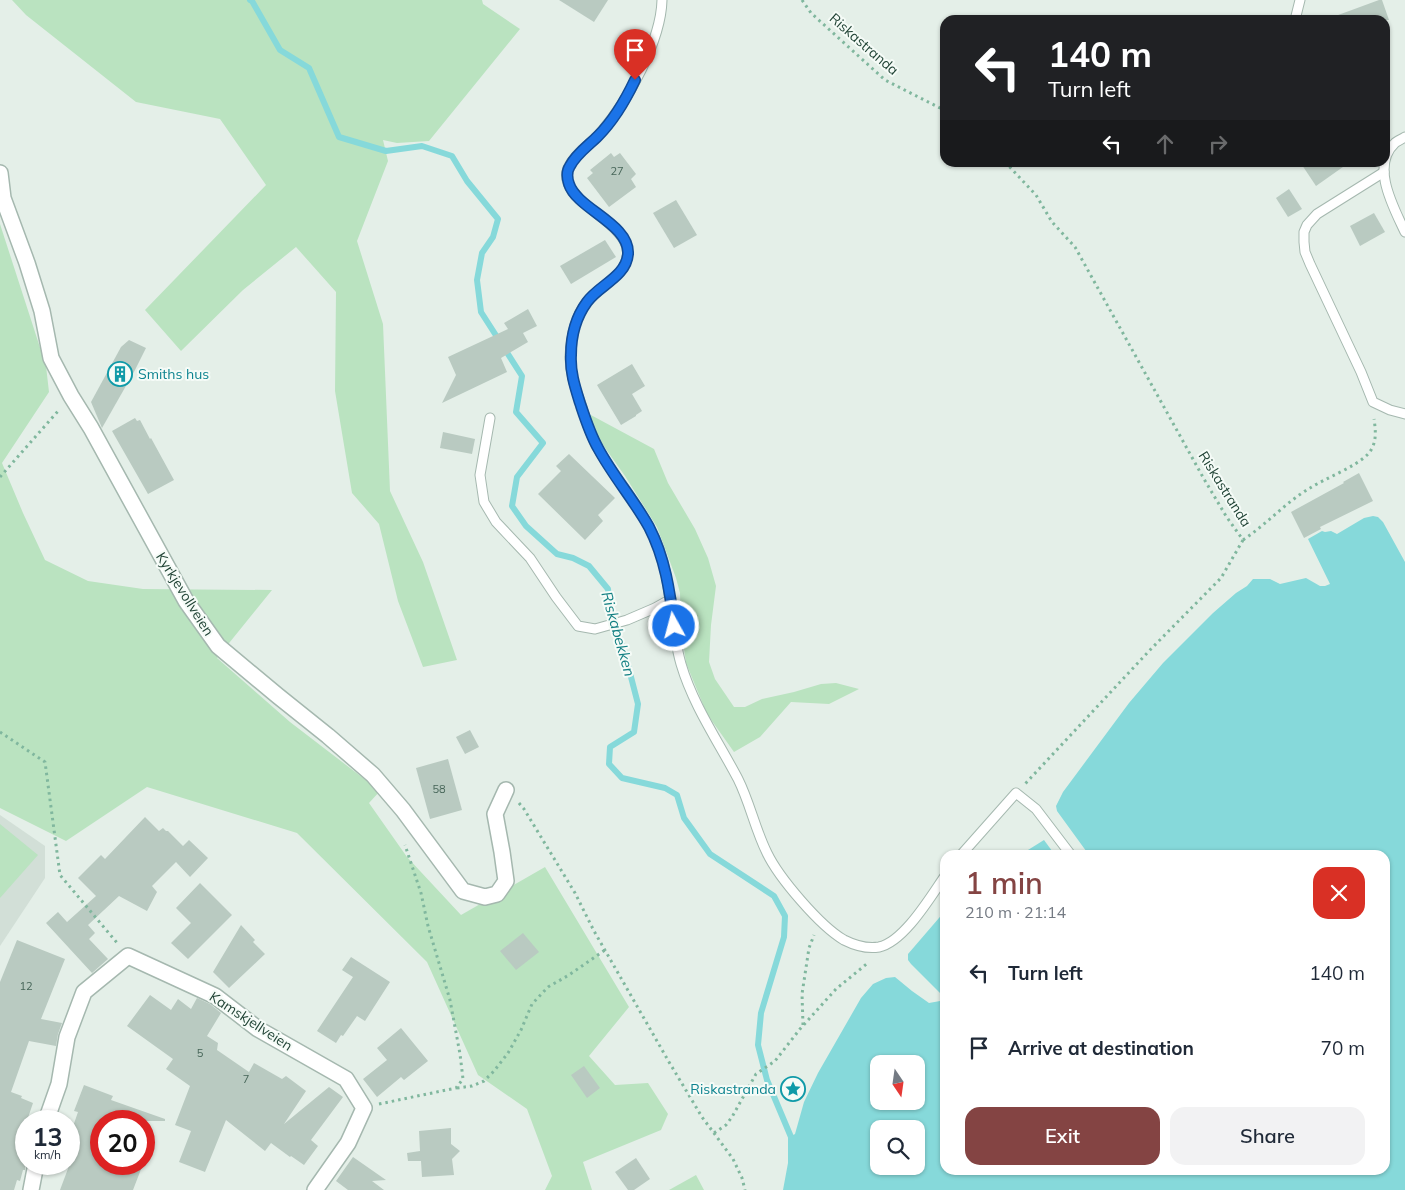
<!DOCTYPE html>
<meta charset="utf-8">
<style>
:root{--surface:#fff;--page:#f2f2f3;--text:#1f2937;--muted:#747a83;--accent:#844443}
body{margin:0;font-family:Mulish,sans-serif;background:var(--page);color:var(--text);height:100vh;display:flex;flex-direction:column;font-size:19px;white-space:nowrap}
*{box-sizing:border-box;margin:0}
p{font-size:16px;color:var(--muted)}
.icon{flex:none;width:28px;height:28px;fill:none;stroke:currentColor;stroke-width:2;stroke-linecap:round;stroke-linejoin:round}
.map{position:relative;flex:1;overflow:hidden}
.side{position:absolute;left:940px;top:850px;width:450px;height:325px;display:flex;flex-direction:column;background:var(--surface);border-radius:15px;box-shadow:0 1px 4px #0004}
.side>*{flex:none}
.top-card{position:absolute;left:940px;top:15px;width:450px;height:152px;border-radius:15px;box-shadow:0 1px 4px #0004;background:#202124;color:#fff;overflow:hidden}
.needle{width:32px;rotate:167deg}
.buttons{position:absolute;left:870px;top:1055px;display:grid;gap:10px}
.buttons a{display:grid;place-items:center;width:55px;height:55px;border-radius:10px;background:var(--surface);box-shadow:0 1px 4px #0004;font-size:25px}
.speed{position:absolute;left:15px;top:1110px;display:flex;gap:10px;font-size:25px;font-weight:700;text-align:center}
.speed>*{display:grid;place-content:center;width:65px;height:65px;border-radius:50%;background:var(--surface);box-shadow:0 1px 4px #0004;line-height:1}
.speed small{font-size:12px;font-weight:400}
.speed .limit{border:8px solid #d22;background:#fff;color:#111}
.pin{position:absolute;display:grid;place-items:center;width:42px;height:42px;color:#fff;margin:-51px -21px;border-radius:50% 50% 50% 0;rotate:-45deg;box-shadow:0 0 5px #0007}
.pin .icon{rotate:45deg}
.me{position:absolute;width:55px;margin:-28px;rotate:353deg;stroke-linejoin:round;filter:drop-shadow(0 0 4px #0008)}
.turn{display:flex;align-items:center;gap:18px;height:105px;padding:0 25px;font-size:22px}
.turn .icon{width:65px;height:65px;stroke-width:2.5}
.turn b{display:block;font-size:35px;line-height:42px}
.lanes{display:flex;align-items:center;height:48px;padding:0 25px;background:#0003;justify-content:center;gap:25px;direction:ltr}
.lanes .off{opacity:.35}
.round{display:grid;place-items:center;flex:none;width:52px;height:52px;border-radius:15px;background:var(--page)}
.headline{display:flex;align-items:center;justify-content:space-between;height:85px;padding:0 25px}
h1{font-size:30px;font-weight:600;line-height:38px;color:var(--accent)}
.cta{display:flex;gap:10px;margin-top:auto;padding:10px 25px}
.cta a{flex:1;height:58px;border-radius:15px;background:var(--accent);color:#fff;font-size:20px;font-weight:600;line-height:58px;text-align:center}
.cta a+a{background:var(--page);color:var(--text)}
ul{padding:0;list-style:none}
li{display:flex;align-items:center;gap:15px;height:75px;padding:0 25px}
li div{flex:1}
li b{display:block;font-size:19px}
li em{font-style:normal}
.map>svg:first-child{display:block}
</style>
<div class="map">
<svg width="1405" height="1190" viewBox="0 0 1405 1190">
<rect width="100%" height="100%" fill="#e4efe8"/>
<path fill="#d2dfd7" d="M0,815L45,846V878L0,946Z"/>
<g fill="#bae3c0">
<path d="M12,0H482L483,4L520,29L429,141L397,143L383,140L388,161L357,241L383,324L390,491L423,562L457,660L423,667L398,601L379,524L352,493L335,391L336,292L296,247L243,290L181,351L145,310L266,185L220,119L136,102L26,15Z"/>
<path d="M0,224L46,366L49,392L2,463L23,513L45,560L88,581L143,589L272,590L217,658L290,722L380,791L369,803L407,857L461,915L545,867L629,1007L589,1056L615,1085L648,1083L668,1114L661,1130L583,1162L592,1190H545L552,1176L527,1109L478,1075L427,962L297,833L147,787L66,841L0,808Z"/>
<path d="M589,414L654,449L668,483L695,529L708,558L716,586L711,625L709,662L715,679L734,707H745L762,699L794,692L821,684L836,683L859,689L829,704L791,702L760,737L734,752L707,714L686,663L681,627L680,593L676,578L657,527L625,476L598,438Z"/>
<path d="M0,824L38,855L0,898Z"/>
<path d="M696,1175L704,1190H669Z"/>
</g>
<g fill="#86d9da" fill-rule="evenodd">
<path d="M1373,516L1378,517L1383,522L1405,562V1190H783L788,1163V1138L795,1134L804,1102L818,1073L861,998L873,984L886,978L895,977L912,991L929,1003L940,1001L941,999V994L911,964L908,960V954L945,911V1170H1385V855H1089L1057,811L1056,806L1063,792L1129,703L1163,663L1213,613L1236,593L1247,586L1253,579H1270L1280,584L1306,578L1320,586H1325L1330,584L1308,539L1322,531L1325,532L1331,531L1337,534L1364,518ZM879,1064H916V1101H879ZM879,1129H916V1166H879Z"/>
<path d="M1044,840L1055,855H1020Z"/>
</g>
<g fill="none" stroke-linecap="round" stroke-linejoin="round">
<path stroke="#86d9da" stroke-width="6" d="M250,0L252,1L280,50L309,68L339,137L386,151L422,146L452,156L467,181L498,219L493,237L482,253L477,280L481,312L522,376L516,412L543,443L517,477L512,506L526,526L557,554L573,558L589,566L608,589L611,616L624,650L638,704L634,732L610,747L609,764L622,778L665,788L677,795L684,818L710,854L774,896L785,916L784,937L761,1013L758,1045L767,1080L791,1137"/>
</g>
<g fill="#b9cac1">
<path d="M559,0H608L594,22Z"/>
<path d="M1379,0H1382L1389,20H1331L1330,18Z"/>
<path d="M611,153L614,157L620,153L636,174L631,179L636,187L609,207L587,178L593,173L590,170Z"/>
<path d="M1300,162H1350L1316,186Z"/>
<path d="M1289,189L1302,209L1288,217L1276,198Z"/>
<path d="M676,200L697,235L674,248L653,213Z"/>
<path d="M1374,213L1385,232L1360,246L1350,226Z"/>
<path d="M605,240L616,257L571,284L560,266Z"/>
<path d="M528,309L537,326L523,333L528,342L501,358L507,372L442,403L456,375L448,357L508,329L504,323Z"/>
<path d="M129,340L146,348L135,370L102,428L91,402L121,347Z"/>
<path d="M632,364L645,386L632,394L642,411L636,415V416L621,425L597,385Z"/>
<path d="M135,418L137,421L140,420L150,439L151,438L174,480L148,494L112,431Z"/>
<path d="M443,432L475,439L472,454L440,448Z"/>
<path d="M569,454L615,498L598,515L603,521L585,540L538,494L561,471L556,466Z"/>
<path d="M1359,473L1373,501L1320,527L1321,529L1304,538L1291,512L1344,483L1343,482Z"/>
<path d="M470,730L479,747L465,754L456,737Z"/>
<path d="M448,759L462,810L430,819L416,768Z"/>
<path d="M145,817L159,831L163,828L166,831H168L183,846L189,840L208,858L190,877L176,862L152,886L157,892L147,911L119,896L88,925L95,933L89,939L108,959L92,973L46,923L58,912L67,922L96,896L78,878L101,855L105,859Z"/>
<path d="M200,883L232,915L188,959L171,943L191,923L176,908Z"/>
<path d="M241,925L255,940L253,942L265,954L229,988L213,972Z"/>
<path d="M523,933L539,952L516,970L500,951Z"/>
<path d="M17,940L65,959L41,1019L62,1023L58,1034L56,1046L29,1041L11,1092L22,1096L21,1098L33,1103L17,1150L26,1153L25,1170H23L20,1181L17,1180L14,1190H0V982Z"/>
<path d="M351,957L390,982L365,1021L357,1016L343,1036L341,1035L336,1043L317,1031L353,977L342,970Z"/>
<path d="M150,995L171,1010L178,999L191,1009L197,998L210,1004L221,1013L207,1036L218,1043L217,1050L249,1072L254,1063L282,1079L286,1076L306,1091L284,1124L329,1087L343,1097L311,1140L318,1146L304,1165L291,1156L290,1157L271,1143L265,1151L226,1120L205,1172L179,1162L191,1131L175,1125L190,1086L166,1069L173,1059L127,1026Z"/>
<path d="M401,1028L428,1061L404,1080L401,1077L377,1097L363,1079L387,1060L377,1048Z"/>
<path d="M584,1066L600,1088L587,1098L571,1075Z"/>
<path d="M84,1085L113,1096L111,1100L165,1119V1121H101V1164H143L133,1190H60L69,1166V1138L78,1112L74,1111Z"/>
<path d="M451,1128V1144L460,1151L452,1159L454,1175L422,1177L421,1161H408L407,1153L420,1151L419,1131Z"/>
<path d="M353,1157L386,1180L372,1181L384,1190H348L336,1181Z"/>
<path d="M636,1158L650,1179L634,1190H628L615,1172Z"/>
</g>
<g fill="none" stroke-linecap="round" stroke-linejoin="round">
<defs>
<g id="service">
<path d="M662,0C661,41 628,101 601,132C591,144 575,153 568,168C556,199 621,219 627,248C632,272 602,285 589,299C576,314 571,337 570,356C570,373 575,389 581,404C586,420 590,436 599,450C618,483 646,512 659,549C672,586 670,626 681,664C693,705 718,741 738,779C750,803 755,829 767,853C779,878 820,926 844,940C854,945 867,949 879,947C904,942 931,896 945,876"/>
<path d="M1295,20L1300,0"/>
<path d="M1405,137C1402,139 1397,141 1395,143C1370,166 1394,208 1405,232"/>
<path d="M1384,172L1317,214L1307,225L1304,232V242L1305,252L1310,264L1361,372L1373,402L1390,410L1405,414"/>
<path d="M490,418L480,475L484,502L496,522L530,558L556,597L578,626L595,629L627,620L655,608L671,599"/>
<path d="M961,855L1016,793L1036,809L1071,855"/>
</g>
<g id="minor">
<path d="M0,173L3,198L27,263L42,311L51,358L71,396L91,428L186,601L218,646L278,696L328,736L373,775L403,810L463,891L485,897L497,894L506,881L502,852L495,814L506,790"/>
<path d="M46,1121L59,1084L67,1037L84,992L128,956L215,996L258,1029L346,1079L364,1108L348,1143L315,1190"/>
<path d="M31,1190L36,1164"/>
</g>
</defs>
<use href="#service" stroke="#a5b8af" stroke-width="11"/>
<use href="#minor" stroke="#a5b8af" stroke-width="18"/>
<g stroke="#80b79e" stroke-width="3" stroke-dasharray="2.5 4" stroke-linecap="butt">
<path d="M802,0L811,13L885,80L940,108L945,112"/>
<path d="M1005,162L1036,195L1052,222L1075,247L1204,479L1226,516L1243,540L1221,578L1150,650L1025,784"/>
<path d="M0,477L59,410"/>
<path d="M1243,540C1267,524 1286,502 1310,488C1326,478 1355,467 1367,455C1377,445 1376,432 1374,419"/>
<path d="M0,732L45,762L60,875L118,944"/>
<path d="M519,803L524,809L575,893L594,931L669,1062L702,1117L733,1159L742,1178L745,1190"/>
<path d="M803,1025L802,994L809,948L814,935"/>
<path d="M457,1088L472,1086L484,1081L494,1071L508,1053L521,1030L532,1004L548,987L569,975L605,950"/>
<path d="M379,1104L456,1088L463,1079L460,1054L450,1000L428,926L421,893L405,845"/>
<path d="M714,1133L726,1125L732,1117L756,1074L775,1061L800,1029L836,989L869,962"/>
</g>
<use href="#service" stroke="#fff" stroke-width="9"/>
<use href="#minor" stroke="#fff" stroke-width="15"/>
</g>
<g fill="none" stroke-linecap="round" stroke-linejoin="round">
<defs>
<path id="route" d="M635,80C626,99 614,120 598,136C588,146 576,154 570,166C566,172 567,178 569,184C577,209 630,224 628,254C626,277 599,285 587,302C576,317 571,336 571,355C570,372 575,387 580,403C585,418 590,434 598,448C613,476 634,500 649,527C665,558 670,591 674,626"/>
</defs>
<use href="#route" stroke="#114b97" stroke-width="12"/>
<use href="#route" stroke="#1a73e8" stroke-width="9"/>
</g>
<defs>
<symbol id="building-ring" viewBox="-11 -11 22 22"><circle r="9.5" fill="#f5fbf7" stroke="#0f9aa8" stroke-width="1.5"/><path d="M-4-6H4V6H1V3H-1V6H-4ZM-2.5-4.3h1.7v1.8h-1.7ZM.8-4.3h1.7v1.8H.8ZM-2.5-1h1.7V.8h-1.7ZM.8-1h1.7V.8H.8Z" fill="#0f9aa8"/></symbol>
<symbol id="sight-ring" viewBox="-11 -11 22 22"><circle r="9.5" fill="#f5fbf7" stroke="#0f9aa8" stroke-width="1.5"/><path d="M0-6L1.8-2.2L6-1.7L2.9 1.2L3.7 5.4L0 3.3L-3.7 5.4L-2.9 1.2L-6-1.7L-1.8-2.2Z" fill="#0f9aa8"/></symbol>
</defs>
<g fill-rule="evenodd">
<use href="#building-ring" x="106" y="360" width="28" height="28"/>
<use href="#sight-ring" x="779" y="1075" width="28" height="28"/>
</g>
<g text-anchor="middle" stroke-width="4" stroke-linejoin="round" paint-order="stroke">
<g font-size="11" fill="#466558">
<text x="617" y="175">27</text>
<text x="439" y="793">58</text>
<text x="26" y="990">12</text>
<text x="200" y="1057">5</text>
<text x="246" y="1083">7</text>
</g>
<g font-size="14" fill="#204335" stroke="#f5fbf7">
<text transform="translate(864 44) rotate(41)" y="5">Riskastranda</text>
<text transform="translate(1225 489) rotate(58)" y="5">Riskastranda</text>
<text transform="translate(185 594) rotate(58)" y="5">Kyrkjevollveien</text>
<text transform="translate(251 1021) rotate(33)" y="5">Kamskjellveien</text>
</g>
<g font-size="14" fill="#0d838f" stroke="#f5fbf7" text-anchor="start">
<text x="138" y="379">Smiths hus</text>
<text x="776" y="1094" text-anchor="end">Riskastranda</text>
</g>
<g font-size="15" font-style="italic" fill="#127f82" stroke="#f5fbf7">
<text transform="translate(618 634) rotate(74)" y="5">Riskabekken</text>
</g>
</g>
</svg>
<div class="buttons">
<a><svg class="needle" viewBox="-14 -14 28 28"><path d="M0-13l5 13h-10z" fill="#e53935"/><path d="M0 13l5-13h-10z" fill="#747a83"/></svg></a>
<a><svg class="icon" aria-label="search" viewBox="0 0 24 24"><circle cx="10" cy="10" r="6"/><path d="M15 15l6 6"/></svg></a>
</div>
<div class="speed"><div>13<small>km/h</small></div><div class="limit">20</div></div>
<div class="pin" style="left:635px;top:80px;background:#d93025"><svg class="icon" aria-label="arrive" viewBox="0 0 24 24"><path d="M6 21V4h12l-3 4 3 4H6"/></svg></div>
<svg class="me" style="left:674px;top:626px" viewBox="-20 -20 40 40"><circle r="17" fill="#1a73e8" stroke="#fff" stroke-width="3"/><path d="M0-11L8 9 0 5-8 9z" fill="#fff"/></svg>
<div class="top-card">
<div class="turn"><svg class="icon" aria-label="left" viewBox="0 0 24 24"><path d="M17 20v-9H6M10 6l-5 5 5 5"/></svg><div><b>140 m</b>Turn left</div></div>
<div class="lanes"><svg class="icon" aria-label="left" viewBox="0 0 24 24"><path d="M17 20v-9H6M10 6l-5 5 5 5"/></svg><svg class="icon off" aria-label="ahead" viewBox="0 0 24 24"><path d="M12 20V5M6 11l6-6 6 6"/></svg><svg class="icon off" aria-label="right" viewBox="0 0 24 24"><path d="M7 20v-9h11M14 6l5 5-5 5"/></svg></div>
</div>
<section class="side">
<div class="headline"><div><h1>1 min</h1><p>210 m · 21:14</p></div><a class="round" style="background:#d93025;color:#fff"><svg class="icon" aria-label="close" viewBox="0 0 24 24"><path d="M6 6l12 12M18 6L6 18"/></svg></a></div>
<ul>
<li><svg class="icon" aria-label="left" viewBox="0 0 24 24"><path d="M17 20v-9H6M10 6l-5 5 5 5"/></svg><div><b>Turn left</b></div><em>140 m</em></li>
<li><svg class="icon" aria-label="arrive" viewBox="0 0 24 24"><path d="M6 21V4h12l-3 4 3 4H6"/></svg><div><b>Arrive at destination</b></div><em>70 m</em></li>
</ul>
<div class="cta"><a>Exit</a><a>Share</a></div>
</section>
</div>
